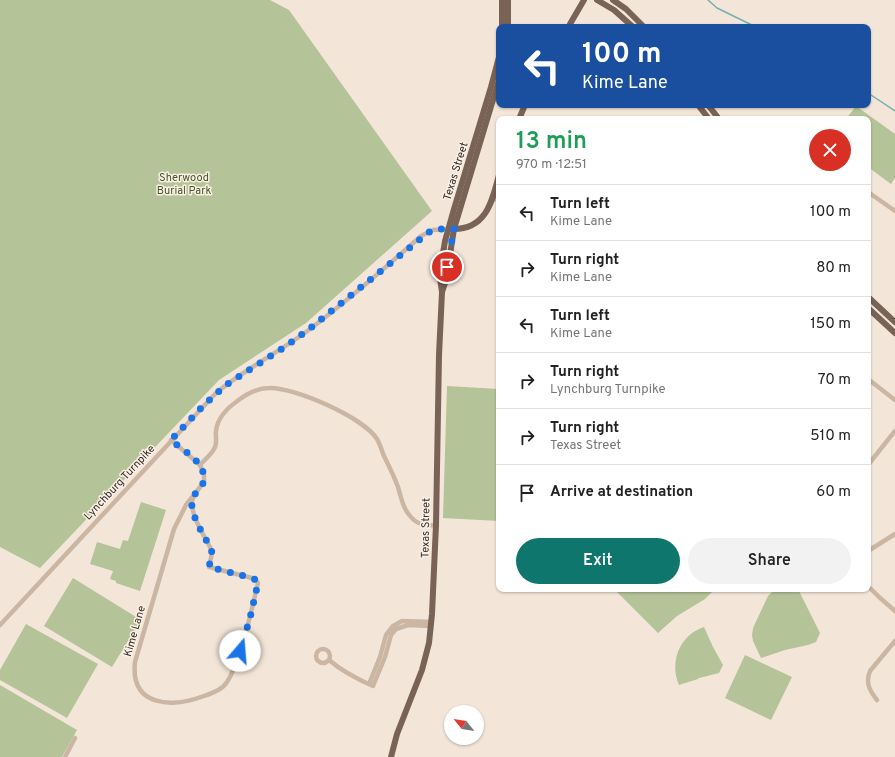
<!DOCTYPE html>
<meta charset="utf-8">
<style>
:root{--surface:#fff;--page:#f2f2f2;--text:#222;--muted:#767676;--line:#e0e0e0;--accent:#0f766e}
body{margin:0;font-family:Overpass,sans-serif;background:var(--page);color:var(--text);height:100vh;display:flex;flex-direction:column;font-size:15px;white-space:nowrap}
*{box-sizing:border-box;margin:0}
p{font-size:13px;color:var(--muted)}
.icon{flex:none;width:22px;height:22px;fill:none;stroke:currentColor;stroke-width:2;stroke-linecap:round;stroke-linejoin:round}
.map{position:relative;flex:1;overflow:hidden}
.panel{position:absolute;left:496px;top:116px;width:375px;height:476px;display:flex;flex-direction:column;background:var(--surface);border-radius:8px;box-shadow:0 1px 3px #0004}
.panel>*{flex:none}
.top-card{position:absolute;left:496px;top:24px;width:375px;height:84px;border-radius:8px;box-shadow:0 1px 3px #0004;background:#1a4fa0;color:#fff;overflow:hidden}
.needle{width:26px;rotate:300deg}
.buttons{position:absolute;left:444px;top:705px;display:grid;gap:8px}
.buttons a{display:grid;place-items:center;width:40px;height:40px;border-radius:50%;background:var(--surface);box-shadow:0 1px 3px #0004;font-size:20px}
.pin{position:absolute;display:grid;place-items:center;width:34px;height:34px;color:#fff;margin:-17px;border:2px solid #fff;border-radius:50%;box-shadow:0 1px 4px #0007}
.me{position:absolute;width:44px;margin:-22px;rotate:18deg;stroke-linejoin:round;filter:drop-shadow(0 0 3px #0008)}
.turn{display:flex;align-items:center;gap:14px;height:84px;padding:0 20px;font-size:18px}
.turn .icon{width:52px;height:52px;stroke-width:2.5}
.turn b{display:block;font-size:28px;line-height:34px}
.round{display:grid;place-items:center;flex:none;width:42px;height:42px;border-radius:21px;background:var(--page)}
.headline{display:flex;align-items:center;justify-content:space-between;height:68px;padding:0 20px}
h1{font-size:24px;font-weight:600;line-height:30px;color:#1e9e55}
.action{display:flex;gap:8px;margin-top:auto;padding:8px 20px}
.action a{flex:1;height:46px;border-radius:24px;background:var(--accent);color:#fff;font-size:16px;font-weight:600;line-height:46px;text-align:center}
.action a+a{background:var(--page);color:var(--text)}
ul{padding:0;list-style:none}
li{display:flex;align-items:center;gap:12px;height:56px;padding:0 20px;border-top:1px solid var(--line)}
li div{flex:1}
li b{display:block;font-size:15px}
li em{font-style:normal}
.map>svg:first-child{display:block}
</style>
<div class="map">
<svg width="895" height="757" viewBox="0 0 895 757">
<rect width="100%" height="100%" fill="#f3e6d9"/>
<g fill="#b4c398">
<path d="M0,0H270L289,10L432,211L306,323L219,380L40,568L0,547Z"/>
<path d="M856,106L895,134V178L891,184L868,167V119H846Z"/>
<path d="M447,386L499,389V521L443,518Z"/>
<path d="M141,502L166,510L140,591L116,583V581L110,579L113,571L90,564L97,542L120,549L123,540L128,541Z"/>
<path d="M73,578L141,620L112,667L44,626Z"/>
<path d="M614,589H715L705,599L677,616L658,633Z"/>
<path d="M775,589H798L820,633L816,642L808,645L785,650L761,658L753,641L752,635L753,628L768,596Z"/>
<path d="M26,624L98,664L67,718L0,680V670Z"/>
<path d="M704,627L713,647L723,665L719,673L699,678L698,679L679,685C669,661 680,635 704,627Z"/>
<path d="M745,655L792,677L771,720L725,698Z"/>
<path d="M0,685L77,730L62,757H0Z"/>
</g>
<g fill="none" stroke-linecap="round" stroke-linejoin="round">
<g stroke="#76afb2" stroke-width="1.5">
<path d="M708,0L717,8L756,27"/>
<path d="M868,93L895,111"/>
</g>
<g stroke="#cbb6a4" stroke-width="4.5">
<path d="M868,192L895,211"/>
<path d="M493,198L499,201"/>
<path d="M868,379L895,400"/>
<path d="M171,440L200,465L204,474V482L186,505L174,529L135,662C130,707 172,708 204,696C212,693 222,690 227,682C232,675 235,665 238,657C247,633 252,608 258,583L256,580L252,578L209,567L212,553L211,549C205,537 191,516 192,502C192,499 194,496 195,493"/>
<path d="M200,465C204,460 211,455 214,449C218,443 215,437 216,431C217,419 227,408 236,402C246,394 257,388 269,388C295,387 364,418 377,439C380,444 382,451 384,456C389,466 394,476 398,487C401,497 403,509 411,517C417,525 426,526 436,525"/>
<path d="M868,465L895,431"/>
<path d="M868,551L895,534"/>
<path d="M868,586L879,597L895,611"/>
<path d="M0,625L216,393C244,370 277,353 306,332C346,302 384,269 421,236L433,230L448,229"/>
<circle cx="323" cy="656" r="7"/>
<path d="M329,660C343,672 357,679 373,686L385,657L391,635L396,629L408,625L431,626"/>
<path d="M369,684L380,657L386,635L393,626L402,621L431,622"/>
<path d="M877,700C870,691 865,683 870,671L895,641"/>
<path d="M65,757L75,738"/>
</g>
<g stroke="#796256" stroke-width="6">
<path d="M502,0V27"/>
<path d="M597,0L614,10L633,27"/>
<path d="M613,0L626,9L644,27"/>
<path d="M570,24L584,0"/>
<path d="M508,27V0"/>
<path d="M698,105L709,119"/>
<path d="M708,105L719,119"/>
<path d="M519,119L525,105"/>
<path d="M452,229C486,230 492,202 499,175"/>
<path d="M442,292L446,280L454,229L499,80"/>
<path d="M868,297L895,322"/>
<path d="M868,308L895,333"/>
<path d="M391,757L397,734L422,670L429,643L432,614L436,525L439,355L442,292L440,278L442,260L445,241L454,209L491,87L499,57"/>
</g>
</g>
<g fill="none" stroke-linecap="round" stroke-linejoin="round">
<path stroke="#1a73e8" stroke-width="7" stroke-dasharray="0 12.6" d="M240,651L250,618L258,583L256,580L252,578L209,567L212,553L211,549C205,537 190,515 192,501C194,493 200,488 204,482C206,462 185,452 171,440L203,406L226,385L286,346L308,330L429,232L437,229H454L447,267"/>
</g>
<g text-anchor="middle" stroke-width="3" stroke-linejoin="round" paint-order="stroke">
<g font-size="11" fill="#362b26" stroke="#faf0e5">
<text transform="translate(455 171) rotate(-73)" y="4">Texas Street</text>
<text transform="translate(119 482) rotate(-47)" y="4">Lynchburg Turnpike</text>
<text transform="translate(425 528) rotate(-89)" y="4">Texas Street</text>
<text transform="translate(134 631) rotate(-74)" y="4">Kime Lane</text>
</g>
<g font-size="11" fill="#465628" stroke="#faf0e5">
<text x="184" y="181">Sherwood<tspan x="184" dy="13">Burial Park</tspan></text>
</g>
</g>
</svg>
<div class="buttons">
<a><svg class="needle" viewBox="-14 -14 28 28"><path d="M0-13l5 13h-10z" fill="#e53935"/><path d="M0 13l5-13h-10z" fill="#767676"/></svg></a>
</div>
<div class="pin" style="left:447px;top:267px;background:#d93025"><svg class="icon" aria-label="arrive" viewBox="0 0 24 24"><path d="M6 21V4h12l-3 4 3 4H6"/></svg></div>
<svg class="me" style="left:240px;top:651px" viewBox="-20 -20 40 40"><circle r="19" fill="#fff"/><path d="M0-13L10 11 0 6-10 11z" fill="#1a73e8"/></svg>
<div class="top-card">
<div class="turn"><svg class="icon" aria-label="left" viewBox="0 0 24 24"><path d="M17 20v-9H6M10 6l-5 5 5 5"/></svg><div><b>100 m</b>Kime Lane</div></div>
</div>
<section class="panel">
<div class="headline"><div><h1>13 min</h1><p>970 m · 12:51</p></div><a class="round" style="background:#d93025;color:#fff"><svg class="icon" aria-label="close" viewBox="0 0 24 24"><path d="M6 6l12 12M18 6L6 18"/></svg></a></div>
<ul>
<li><svg class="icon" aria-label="left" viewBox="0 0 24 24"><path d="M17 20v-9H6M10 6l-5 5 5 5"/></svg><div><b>Turn left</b><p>Kime Lane</p></div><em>100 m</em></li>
<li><svg class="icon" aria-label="right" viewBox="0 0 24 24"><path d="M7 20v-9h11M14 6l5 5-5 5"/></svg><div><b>Turn right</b><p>Kime Lane</p></div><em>80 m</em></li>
<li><svg class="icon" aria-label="left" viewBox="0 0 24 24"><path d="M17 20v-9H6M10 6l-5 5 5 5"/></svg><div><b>Turn left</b><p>Kime Lane</p></div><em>150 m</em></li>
<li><svg class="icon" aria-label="right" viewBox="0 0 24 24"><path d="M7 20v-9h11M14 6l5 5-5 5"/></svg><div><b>Turn right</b><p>Lynchburg Turnpike</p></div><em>70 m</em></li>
<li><svg class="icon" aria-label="right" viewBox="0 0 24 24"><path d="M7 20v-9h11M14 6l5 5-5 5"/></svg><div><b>Turn right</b><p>Texas Street</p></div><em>510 m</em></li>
<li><svg class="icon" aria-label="arrive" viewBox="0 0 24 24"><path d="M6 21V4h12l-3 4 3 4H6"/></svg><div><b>Arrive at destination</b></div><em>60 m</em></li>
</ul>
<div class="action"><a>Exit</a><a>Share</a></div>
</section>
</div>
